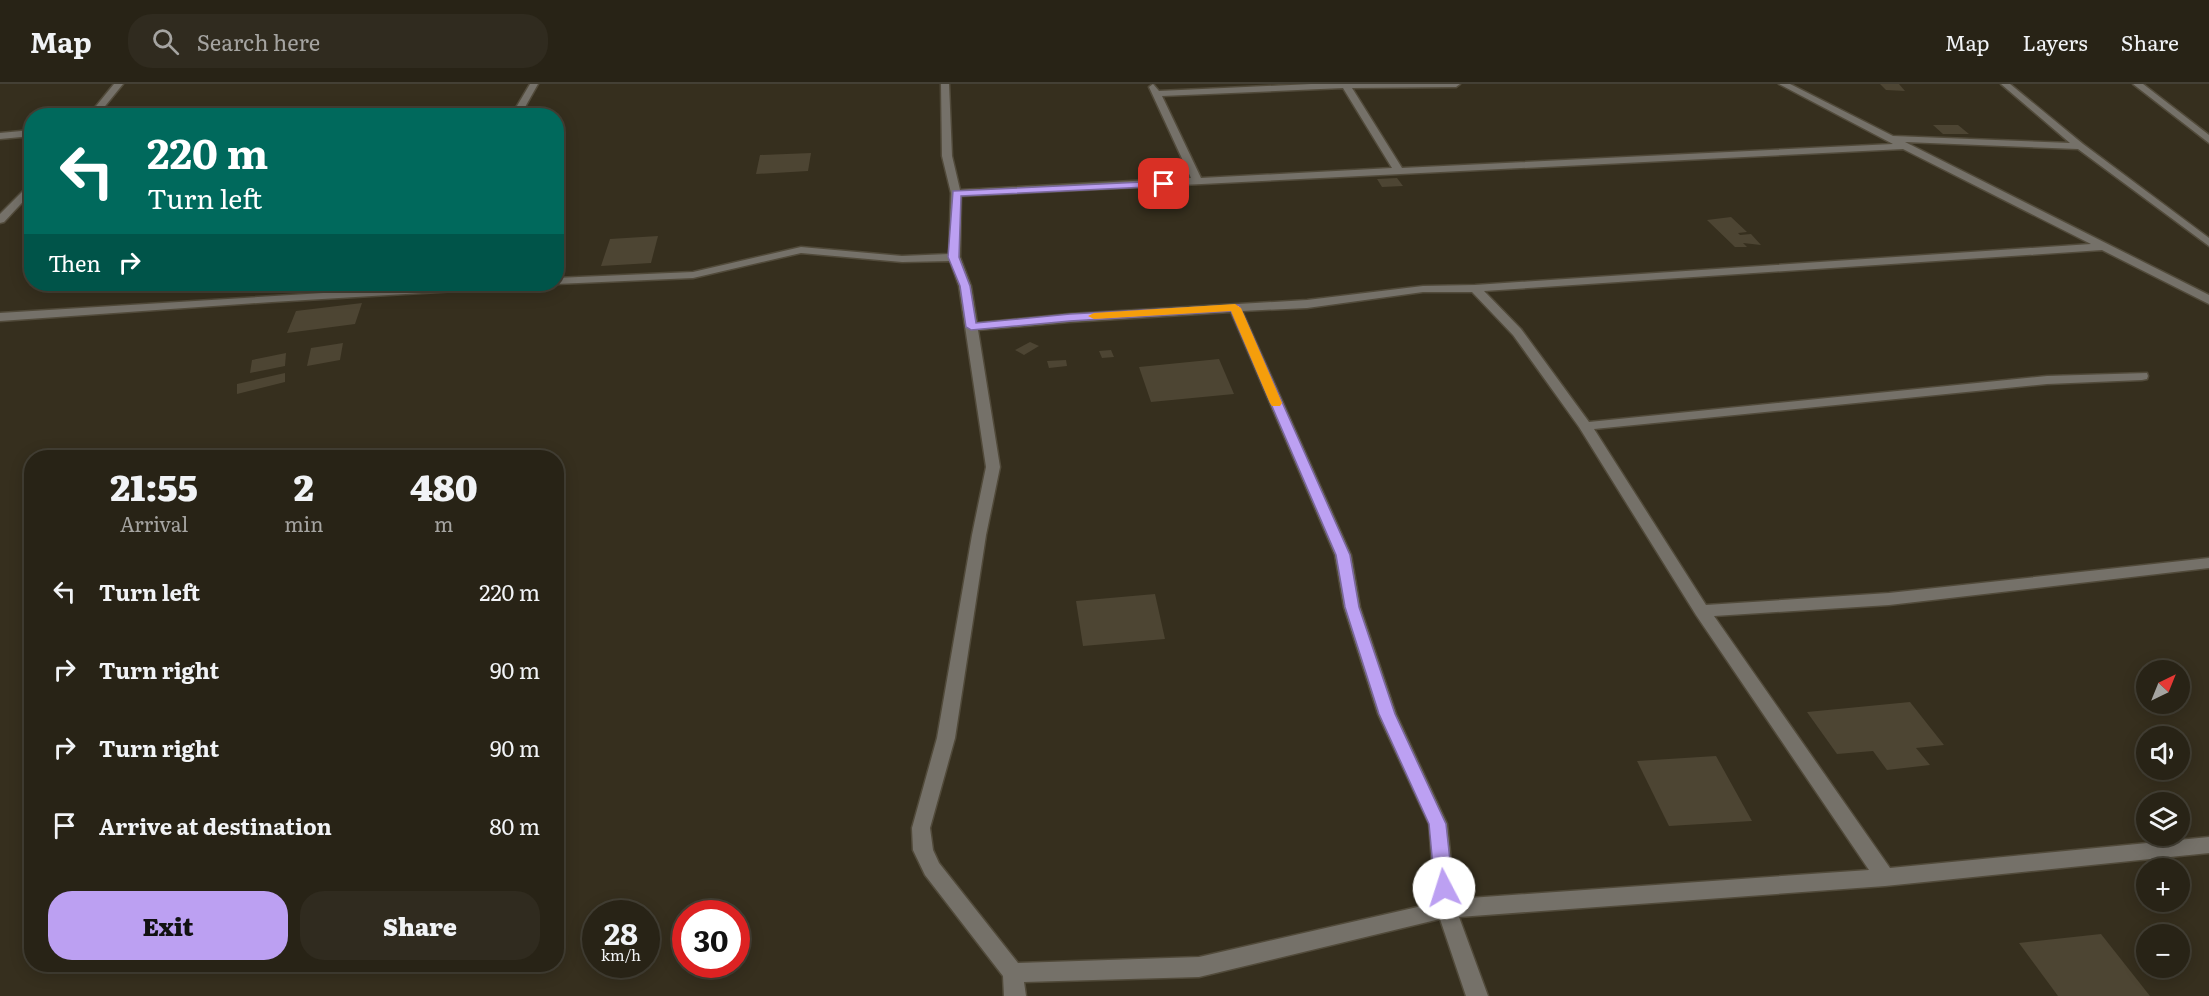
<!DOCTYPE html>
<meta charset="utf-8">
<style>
:root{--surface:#282316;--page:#302b1f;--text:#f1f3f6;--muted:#a5a4a1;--line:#444035;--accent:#bca0f2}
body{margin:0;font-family:Literata,serif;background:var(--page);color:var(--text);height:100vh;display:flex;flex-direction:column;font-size:22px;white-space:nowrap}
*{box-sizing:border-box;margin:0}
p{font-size:20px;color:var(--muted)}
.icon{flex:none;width:33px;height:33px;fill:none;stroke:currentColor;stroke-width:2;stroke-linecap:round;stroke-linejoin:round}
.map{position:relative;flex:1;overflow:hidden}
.drawer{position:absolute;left:24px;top:366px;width:540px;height:522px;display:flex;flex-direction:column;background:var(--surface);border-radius:24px;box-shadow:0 3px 15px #0003,0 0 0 2px var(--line)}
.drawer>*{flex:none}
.banner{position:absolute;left:24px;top:24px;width:540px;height:183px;border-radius:24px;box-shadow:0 3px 15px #0003,0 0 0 2px var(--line);background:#00695c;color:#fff;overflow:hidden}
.needle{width:39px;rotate:43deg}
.fabs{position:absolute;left:2136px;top:576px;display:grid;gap:12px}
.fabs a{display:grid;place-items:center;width:54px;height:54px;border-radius:50%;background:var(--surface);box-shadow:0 3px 15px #0003,0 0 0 2px var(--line);font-size:30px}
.speed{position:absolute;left:582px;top:816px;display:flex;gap:12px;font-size:30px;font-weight:700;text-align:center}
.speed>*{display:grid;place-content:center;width:78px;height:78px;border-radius:50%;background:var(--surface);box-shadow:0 3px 15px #0003,0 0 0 2px var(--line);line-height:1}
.speed small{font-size:15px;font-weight:400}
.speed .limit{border:9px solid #d22;background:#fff;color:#111}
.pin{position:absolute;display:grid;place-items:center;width:51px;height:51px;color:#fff;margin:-26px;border-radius:12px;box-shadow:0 3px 9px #0006}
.me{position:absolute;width:66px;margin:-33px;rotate:355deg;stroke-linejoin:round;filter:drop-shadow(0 0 4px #0008)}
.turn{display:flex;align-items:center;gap:21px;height:126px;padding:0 24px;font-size:27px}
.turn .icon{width:78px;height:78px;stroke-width:2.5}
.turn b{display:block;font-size:42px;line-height:51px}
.then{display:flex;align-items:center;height:57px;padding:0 24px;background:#0003;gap:12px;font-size:22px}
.eta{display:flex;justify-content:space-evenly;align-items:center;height:102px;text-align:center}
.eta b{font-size:36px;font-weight:800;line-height:42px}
.cta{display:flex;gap:12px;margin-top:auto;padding:12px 24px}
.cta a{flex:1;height:69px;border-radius:24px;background:var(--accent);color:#111;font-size:24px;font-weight:800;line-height:69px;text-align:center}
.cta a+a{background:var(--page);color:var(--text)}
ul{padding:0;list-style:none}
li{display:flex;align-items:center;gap:18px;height:78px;padding:0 24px}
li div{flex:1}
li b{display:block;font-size:22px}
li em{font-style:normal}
header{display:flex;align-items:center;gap:36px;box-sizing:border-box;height:84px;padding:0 30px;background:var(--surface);border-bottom:2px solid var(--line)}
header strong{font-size:28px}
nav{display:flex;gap:33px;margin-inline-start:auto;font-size:21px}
.search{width:420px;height:54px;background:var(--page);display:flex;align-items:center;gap:15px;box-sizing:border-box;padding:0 21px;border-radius:24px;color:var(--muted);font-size:22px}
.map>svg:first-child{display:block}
</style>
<header>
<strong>Map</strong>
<div class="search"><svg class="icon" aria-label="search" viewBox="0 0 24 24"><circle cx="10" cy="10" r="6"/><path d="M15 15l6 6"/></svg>Search here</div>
<nav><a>Map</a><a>Layers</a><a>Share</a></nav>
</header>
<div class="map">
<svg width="2209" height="912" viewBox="0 0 2209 912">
<rect width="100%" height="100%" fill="#362f1e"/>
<g fill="#4d4533">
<path d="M1880,0H1899L1905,7L1886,6Z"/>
<path d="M1933,41H1958L1969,50H1943Z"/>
<path d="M811,69L808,87L756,90L760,71Z"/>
<path d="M1397,94L1403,102L1382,103L1377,95Z"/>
<path d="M1731,133L1747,148L1738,149L1740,151L1751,150L1761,161L1743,159L1747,163H1735L1707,136Z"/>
<path d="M658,152L651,179L601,182L610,155Z"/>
<path d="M362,219L355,240L287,249L296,227Z"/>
<path d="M1030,258L1039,262L1024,271L1015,266Z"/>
<path d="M343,259L340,276L307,282L311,264Z"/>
<path d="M1111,266L1114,273L1102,274L1099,267Z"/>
<path d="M286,269L285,282L250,289L252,276Z"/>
<path d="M1219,275L1234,310L1151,318L1139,283Z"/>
<path d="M1066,276L1067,282L1049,284L1047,277Z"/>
<path d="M285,289V298L237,310V300Z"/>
<path d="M1155,510L1165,555L1083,562L1076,517Z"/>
<path d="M1910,618L1944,661L1916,664L1930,681L1887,686L1873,667L1837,670L1807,628Z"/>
<path d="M1716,672L1752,737L1669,742L1637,677Z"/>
<path d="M2101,850L2150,912H2058L2019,859Z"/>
</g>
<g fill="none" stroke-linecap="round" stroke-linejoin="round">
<defs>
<g id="minor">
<path d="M114,0H123L97,32H88Z"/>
<path d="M530,0H538L520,32H511Z"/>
<path d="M941,0H949L952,72L960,106L1191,94L1149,3L1153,0L1159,7L1311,0H1460L1456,3L1352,4L1402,84L1893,60L1779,0H1790L1893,52L2070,59L2001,0H2010L2083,60L2209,154V162L2078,65L1905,58L2209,211V220L2102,166L1484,207L1521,245L1589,338L2047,292L2147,289L2148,292L2147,295L2142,296L2047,300L1594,345L1706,521L1889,509L2209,474V484L1889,521L1714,532L1890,784L2209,753V769L1885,802L1459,833L1488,912H1466L1440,835L1199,893L1024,898L1026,912H1004L1003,892L925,791L913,766L912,744L937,654L972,451L986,383L959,202L950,177L902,178L801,169L693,194L556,200H552H556V194L693,188L801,163L902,172L949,170L951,109L942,72ZM1343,4L1392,84L1201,94L1162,12ZM1903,65L2091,160L1475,201L1423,202L1307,216L1070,230L977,239L971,202L960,173L961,112ZM1423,208H1472L1513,251L1579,343L1696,531L1869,786L1455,815L1447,740L1396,630L1360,523L1351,471L1242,227L1307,224ZM1231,228L1335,471L1344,523L1378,630L1429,740L1435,819L1199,873L1018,879L939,779L933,766L930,744L955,654L986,451L1000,383L978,246L1070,238Z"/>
<path d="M2133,0H2143L2209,51V59Z"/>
<path d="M32,46V52L0,55V49Z"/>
<path d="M32,98V108L4,138L0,139V130Z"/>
<path d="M469,200H528L522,203L272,218L0,237V229Z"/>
</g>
</defs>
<use href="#minor" stroke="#514a3a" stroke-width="3"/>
<use href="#minor" fill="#757169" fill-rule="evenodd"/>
</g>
<path fill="#bca0f2" stroke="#7a689d" stroke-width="1.5" d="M1164,97L1168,98V102L961,112L959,173L970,202L976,239L1070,230L1239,221L1350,471L1359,523L1395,630L1446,740L1453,804L1450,809L1444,811L1437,809L1435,804L1429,740L1379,630L1345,523L1336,471L1231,227L1070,237L971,246L966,243L960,202L948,173L953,107Z"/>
<path fill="#f59e0b" d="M1235,220L1241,224L1282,319L1280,322H1272L1270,319L1231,227L1094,235L1088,232L1094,229Z"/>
</svg>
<div class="fabs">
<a><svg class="needle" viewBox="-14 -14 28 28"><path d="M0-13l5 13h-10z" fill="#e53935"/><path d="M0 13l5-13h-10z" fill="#a5a4a1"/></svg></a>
<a><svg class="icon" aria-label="sound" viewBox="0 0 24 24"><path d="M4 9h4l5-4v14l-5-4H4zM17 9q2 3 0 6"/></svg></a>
<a><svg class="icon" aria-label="layers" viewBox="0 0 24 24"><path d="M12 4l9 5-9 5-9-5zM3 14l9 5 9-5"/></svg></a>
<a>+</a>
<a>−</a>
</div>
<div class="speed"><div>28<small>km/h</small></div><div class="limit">30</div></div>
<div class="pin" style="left:1164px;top:100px;background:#d93025"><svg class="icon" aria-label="arrive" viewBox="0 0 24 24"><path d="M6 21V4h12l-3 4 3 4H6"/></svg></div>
<svg class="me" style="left:1444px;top:804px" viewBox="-20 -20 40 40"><circle r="19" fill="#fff"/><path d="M0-13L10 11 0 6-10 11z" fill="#bca0f2"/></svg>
<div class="banner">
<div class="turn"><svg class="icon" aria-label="left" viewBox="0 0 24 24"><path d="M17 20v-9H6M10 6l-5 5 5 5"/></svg><div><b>220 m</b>Turn left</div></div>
<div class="then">Then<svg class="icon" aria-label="right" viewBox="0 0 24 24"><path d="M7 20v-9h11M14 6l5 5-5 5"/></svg></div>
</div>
<section class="drawer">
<div class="eta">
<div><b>21:55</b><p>Arrival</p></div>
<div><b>2</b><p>min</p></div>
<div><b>480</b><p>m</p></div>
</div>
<ul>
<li><svg class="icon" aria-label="left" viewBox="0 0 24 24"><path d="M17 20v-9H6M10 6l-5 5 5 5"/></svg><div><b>Turn left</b></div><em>220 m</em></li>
<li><svg class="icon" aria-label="right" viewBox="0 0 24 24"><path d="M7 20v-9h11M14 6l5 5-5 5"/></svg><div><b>Turn right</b></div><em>90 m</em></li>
<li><svg class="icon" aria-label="right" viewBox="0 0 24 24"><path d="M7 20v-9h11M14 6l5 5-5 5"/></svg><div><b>Turn right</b></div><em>90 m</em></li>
<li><svg class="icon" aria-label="arrive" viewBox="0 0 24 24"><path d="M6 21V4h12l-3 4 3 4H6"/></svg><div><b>Arrive at destination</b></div><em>80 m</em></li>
</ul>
<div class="cta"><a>Exit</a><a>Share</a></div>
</section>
</div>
